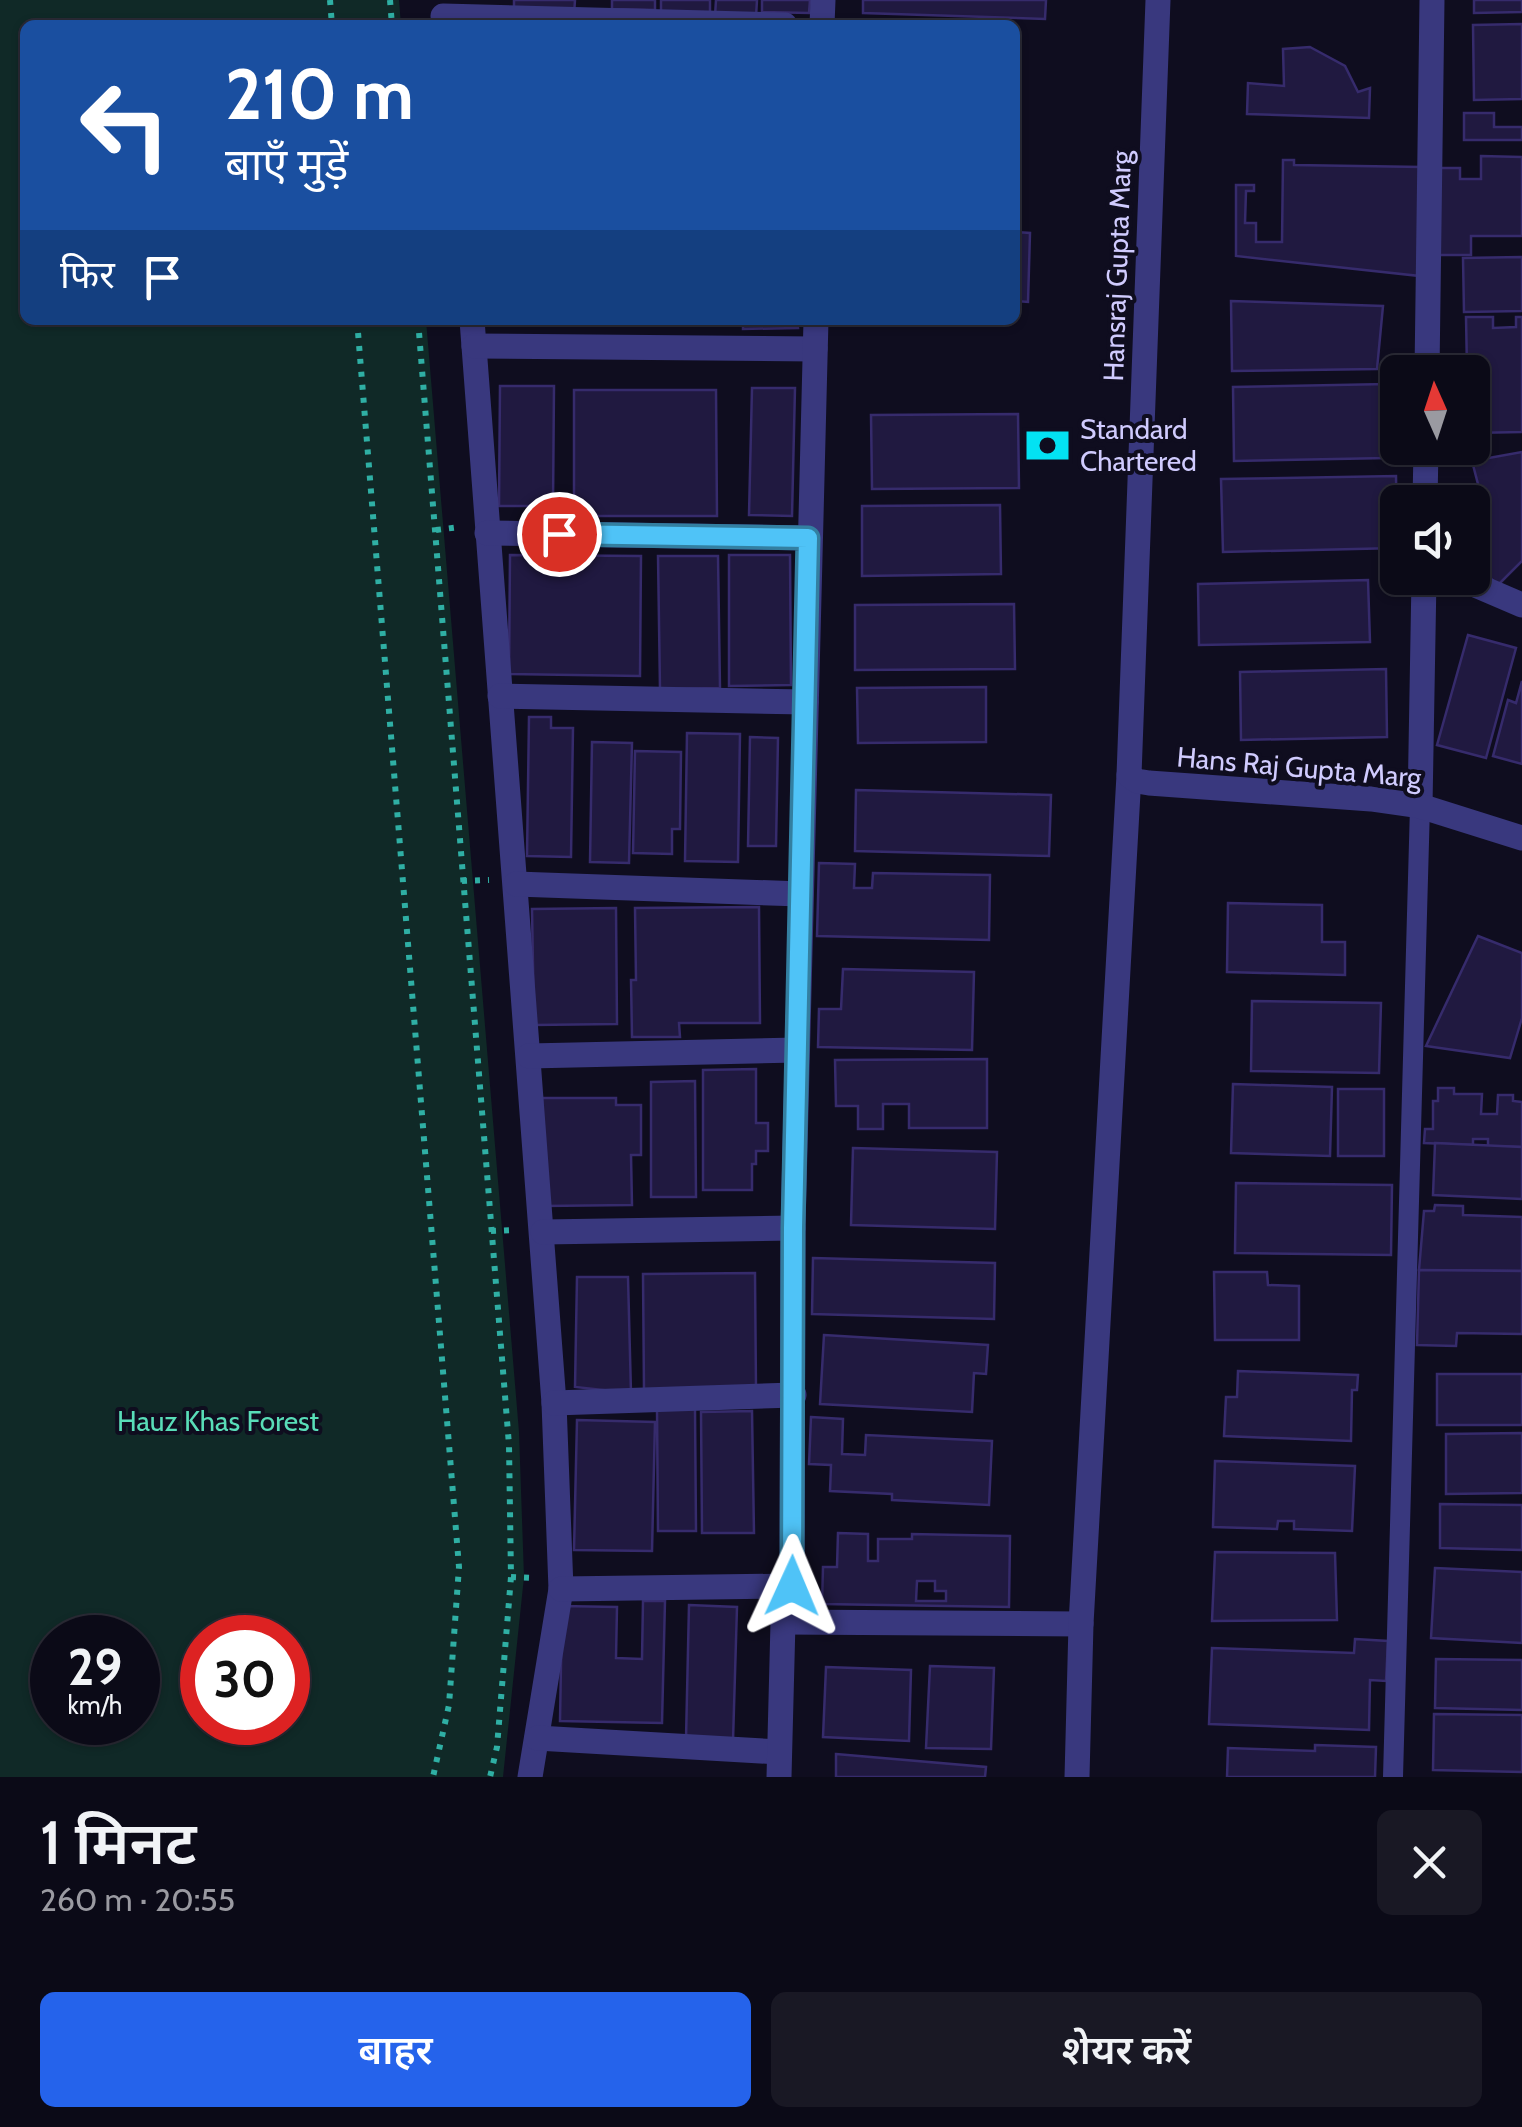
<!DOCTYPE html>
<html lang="hi">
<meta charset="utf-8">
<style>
:root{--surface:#0b0a17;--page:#191824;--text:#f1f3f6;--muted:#9a9aa1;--line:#2b2b36;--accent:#2563eb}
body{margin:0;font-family:Cabin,"Noto Sans Devanagari",sans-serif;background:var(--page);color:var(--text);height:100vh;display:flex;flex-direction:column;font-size:38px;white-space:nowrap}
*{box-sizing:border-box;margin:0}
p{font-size:32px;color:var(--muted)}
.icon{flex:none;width:55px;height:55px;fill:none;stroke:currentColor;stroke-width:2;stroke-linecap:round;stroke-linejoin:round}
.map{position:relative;height:1777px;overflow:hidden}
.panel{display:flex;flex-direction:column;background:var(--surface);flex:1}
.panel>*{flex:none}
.hud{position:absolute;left:20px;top:20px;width:1000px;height:305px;border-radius:15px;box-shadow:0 2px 8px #0004,0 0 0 2px var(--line);background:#1a4fa0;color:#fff;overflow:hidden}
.needle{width:65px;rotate:357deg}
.buttons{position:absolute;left:1380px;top:355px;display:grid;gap:20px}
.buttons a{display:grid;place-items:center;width:110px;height:110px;border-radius:15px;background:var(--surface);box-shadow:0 2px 8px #0004,0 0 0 2px var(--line);font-size:50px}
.speed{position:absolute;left:30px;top:1615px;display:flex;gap:20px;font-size:50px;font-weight:700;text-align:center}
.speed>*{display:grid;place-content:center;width:130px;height:130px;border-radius:50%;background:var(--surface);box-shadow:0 2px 8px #0004,0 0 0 2px var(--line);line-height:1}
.speed small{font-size:25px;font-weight:400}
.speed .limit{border:15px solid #d22;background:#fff;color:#111}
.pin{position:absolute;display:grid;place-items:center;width:85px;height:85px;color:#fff;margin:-42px;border:5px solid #fff;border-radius:50%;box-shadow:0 2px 10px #0007}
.me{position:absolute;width:110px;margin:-55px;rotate:1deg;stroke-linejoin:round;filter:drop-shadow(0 0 8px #0008)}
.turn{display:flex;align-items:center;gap:35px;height:210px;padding:0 40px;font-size:45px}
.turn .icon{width:130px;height:130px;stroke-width:2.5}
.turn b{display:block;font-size:70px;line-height:85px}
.then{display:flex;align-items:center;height:95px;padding:0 40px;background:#0003;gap:20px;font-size:38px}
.round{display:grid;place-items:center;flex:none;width:105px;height:105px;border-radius:15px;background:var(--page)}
.summary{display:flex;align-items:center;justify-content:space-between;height:170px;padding:0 40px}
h1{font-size:60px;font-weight:600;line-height:75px}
.primary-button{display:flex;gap:20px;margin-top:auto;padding:20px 40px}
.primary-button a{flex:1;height:115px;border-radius:15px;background:var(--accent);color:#fff;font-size:40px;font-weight:600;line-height:115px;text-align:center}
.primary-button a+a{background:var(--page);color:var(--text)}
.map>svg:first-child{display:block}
</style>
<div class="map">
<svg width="1522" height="1777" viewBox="0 0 1522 1777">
<rect width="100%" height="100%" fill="#0f0d1f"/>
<path fill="#102927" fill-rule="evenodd" d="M0,0H399L401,25H25V320H426L519,1432L524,1577L503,1777H0ZM52,1638H138V1722H52ZM202,1638H288V1722H202Z"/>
<g fill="#201940" stroke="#362b6c" stroke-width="2.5" fill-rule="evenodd">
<path d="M514,0H575L574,15L514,14Z"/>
<path d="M612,0H655V10L612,9Z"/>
<path d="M661,0H710V21L661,20Z"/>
<path d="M716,0H757L756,17L715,16Z"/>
<path d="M762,0H810L809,13L762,12Z"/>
<path d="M863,0H1046L1045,19L863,13Z"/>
<path d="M1474,0H1522V12L1474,13Z"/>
<path d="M1522,24V99L1474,100L1473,25Z"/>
<path d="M1310,47L1345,66L1358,92L1370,88L1369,118L1247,114L1248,83L1284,86L1283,49Z"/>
<path d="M1464,113H1494V127H1522V140H1464Z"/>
<path d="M1481,156L1522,157V236H1471V255H1438V168H1460V179H1481Z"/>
<path d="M1283,160H1294V165L1422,167L1420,276L1236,256V185H1254V191H1246L1245,223H1256V242H1282Z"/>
<path d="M1015,232L1030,233L1028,302L1015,301Z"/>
<path d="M1522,257V311L1464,312L1463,258Z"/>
<path d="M1231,301L1383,306L1377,369L1232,371Z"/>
<path d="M1466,317H1493V328L1516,327V317H1522V432L1472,433V372H1450V369H1467Z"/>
<path d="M484,320H578V323L484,324Z"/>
<path d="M743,320H797L798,328L743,329Z"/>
<path d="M1387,384V458L1234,461L1233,387Z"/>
<path d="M500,386H554L553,506H499Z"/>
<path d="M752,388H795L792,516L749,515Z"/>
<path d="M574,390H716L717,516H574Z"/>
<path d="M1018,414L1019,488L872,489L871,415Z"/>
<path d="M1522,452V561L1498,585L1472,562V502H1467L1479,488L1472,461Z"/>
<path d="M1396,476L1397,548L1223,552L1221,479Z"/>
<path d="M1000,505L1001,574L862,576V506Z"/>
<path d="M510,555L641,556L640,676L509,674Z"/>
<path d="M729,555H790L791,685L729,686Z"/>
<path d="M658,556H718L720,688L660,689Z"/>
<path d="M1368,580L1370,642L1199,645L1198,584Z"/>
<path d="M1014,604L1015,669L855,670V605Z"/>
<path d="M1468,635L1516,648L1486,758L1437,745Z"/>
<path d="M1386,669L1387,737L1241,740L1240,672Z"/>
<path d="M1522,681V764L1493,756L1508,700L1516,703Z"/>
<path d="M986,687V742L858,743L857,688Z"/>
<path d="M529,717H551V728H573L571,857L527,856Z"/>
<path d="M687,733L740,734L738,862L685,861Z"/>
<path d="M750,737L778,738L776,846H748Z"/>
<path d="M592,742L632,743L629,863L590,862Z"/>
<path d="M635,751L681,752L680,829H672V854L633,853Z"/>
<path d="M856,790L1051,795L1049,856L855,851Z"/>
<path d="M819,863L855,864L854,888H872L873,873L990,875L989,940L817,936Z"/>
<path d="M1228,903L1322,905V942H1345V975L1227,972Z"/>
<path d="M759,907L760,1023H679L680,1037H632L631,980H636L635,908Z"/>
<path d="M616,908L617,1024L534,1025L532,909Z"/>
<path d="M1478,936L1522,953V1018L1510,1058L1426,1046Z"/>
<path d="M843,969L974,972L972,1050L818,1047L819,1009H841Z"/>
<path d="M1252,1001L1381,1003L1379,1073L1251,1071Z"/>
<path d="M987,1059V1128H909V1104H883V1129H858V1106H836L835,1060Z"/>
<path d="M756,1069V1123H768V1151H756V1164H752V1190H703V1070Z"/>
<path d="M695,1081L696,1197H651V1082Z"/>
<path d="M1233,1084L1332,1087L1330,1156L1231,1153Z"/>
<path d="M1438,1088H1454V1094H1482L1481,1114H1497L1498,1095H1513V1101L1522,1102V1147L1488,1146V1139H1473V1145L1424,1143L1425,1129H1433V1101H1438Z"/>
<rect x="1338" y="1089" width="46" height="67"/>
<path d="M542,1098H616V1105H641V1155H631L632,1205L543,1206Z"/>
<path d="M1435,1143L1522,1147V1199L1433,1195Z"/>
<path d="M853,1148L997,1152L995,1229L851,1225Z"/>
<path d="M1236,1183L1392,1185L1391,1255L1235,1253Z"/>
<path d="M1435,1205L1463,1206V1215L1522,1217V1271L1419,1270L1424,1211H1434Z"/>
<path d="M813,1258L995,1263L994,1319L812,1314Z"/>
<path d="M1419,1270L1522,1271V1334L1457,1333L1456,1346L1417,1345Z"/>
<path d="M1214,1272H1267L1268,1285L1299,1286V1340H1215Z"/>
<path d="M755,1273L756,1390L644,1391L643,1274Z"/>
<path d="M577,1277H628L631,1393L575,1387Z"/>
<path d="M824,1335L988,1345L986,1374L974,1373L972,1412L820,1404Z"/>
<path d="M1238,1371L1358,1375L1357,1390H1352L1351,1441L1224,1436L1226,1397H1237Z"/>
<rect x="1437" y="1374" width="85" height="51"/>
<path d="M657,1409H695L696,1531H658Z"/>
<path d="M752,1411L754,1533H702L701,1412Z"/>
<path d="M811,1417L843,1419L842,1454L865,1455L866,1435L992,1441L989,1505L892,1500V1494L830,1491L831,1465L809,1464Z"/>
<path d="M577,1420L655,1422L652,1551L574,1550Z"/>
<path d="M1522,1433V1493L1446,1494V1434Z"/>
<path d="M1215,1461L1355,1466L1352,1531L1294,1529V1521H1278L1277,1529L1213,1527Z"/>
<path d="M1440,1504L1522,1505V1550L1440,1548Z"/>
<path d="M838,1533L868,1534V1561H878V1539H912V1534L1010,1536L1009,1607L822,1604L823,1567H837ZM917,1581H935V1591H946V1601H916Z"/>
<path d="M1215,1552L1335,1553L1337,1620L1212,1621Z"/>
<path d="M1435,1568L1522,1572V1643L1431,1638Z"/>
<path d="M643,1601H665L662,1723L560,1721L562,1606L617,1607L616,1658L642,1659Z"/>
<path d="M689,1605L737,1607L733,1741L686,1739Z"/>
<path d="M1355,1639L1388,1641L1386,1681L1370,1680L1369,1730L1209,1724L1212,1648L1354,1653Z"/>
<path d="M1436,1659L1522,1660V1710L1435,1708Z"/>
<path d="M930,1666L994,1668L991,1749L926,1748Z"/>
<path d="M826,1667L911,1670L909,1741L823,1737Z"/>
<path d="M1434,1714L1522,1715V1772L1433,1770Z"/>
<path d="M1315,1745L1376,1747L1375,1777H1227L1228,1748L1315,1751Z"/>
<path d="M836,1754L986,1767L985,1777H836Z"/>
</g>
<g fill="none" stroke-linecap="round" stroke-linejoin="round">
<g stroke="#2fafa4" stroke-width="6" stroke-dasharray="5 8" stroke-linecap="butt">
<path d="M330,0L332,25"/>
<path d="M390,0L392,25"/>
<path d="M357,320L459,1567L449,1705L433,1777"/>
<path d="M418,320L509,1445L511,1577L497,1747L490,1777"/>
<path d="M436,530L460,527"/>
<path d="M462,881L489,880"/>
<path d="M491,1231L515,1230"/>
<path d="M511,1577L534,1578"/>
</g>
<path stroke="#39387e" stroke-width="20" d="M1393,1777L1420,806"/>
<g stroke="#39387e" stroke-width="25">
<path d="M443,16L785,25"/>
<path d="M822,25L823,0"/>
<path d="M472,320L554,1403L561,1589L530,1777"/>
<path d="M474,346L815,349"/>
<path d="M1427,372L1432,0"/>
<path d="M1425,502L1426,448"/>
<path d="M487,533L809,538"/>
<path d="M1459,578L1522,605"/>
<path d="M500,696L806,702"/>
<path d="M1420,806L1424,578"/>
<path d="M516,884L801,894"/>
<path d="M529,1056L797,1050"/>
<path d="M543,1232L793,1228"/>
<path d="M554,1403L794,1395"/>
<path d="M561,1589L792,1586"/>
<path d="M783,1622L1081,1624"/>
<path d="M537,1738L779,1752"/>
<path d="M779,1777L783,1622L792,1586L793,1228L816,320"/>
<path d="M1077,1777L1081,1624L1129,775"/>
</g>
<path stroke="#39387e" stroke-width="25" d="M1158,0L1129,775L1137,781L1149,783L1371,799L1420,806L1522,838"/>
</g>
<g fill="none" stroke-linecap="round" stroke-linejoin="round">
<defs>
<path id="route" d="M559,534L808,538L793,1228L792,1586"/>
</defs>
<use href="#route" stroke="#337fa1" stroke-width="25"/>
<use href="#route" stroke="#4fc3f7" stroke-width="18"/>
</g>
<defs>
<symbol id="bank-bare" viewBox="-9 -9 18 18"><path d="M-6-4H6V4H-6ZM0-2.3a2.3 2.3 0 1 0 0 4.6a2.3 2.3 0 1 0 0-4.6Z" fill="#03e2f3" stroke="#0f0d1f" stroke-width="2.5" paint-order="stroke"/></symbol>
</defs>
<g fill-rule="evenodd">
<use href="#bank-bare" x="1016" y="414" width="63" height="63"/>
</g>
<g text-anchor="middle" stroke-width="8" stroke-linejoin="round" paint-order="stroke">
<g font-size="28" fill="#d0cbfe" stroke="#0f0d1f">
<text transform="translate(1117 266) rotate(-88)" y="10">Hansraj Gupta Marg</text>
<text transform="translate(1299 767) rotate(5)" y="10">Hans Raj Gupta Marg</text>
</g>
<g font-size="28" fill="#d0cbfe" stroke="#0f0d1f" text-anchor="start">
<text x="1080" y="439">Standard<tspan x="1080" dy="32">Chartered</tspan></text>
</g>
<g font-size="28" fill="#59ddb8" stroke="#0f0d1f">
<text x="218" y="1431">Hauz Khas Forest</text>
</g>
</g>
</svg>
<div class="buttons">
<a><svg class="needle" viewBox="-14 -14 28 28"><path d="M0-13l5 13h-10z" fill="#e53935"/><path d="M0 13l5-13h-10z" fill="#9a9aa1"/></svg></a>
<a><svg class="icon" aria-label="sound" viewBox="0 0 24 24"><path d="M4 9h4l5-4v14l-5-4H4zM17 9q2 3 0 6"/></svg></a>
</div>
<div class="speed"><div>29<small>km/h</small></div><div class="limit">30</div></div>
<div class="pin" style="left:559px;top:534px;background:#d93025"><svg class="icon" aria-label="arrive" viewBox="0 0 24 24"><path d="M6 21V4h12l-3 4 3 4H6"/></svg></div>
<svg class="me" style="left:792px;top:1586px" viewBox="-20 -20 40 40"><path d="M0-17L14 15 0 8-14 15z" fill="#4fc3f7" stroke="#fff" stroke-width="4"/></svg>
<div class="hud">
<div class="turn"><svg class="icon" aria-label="left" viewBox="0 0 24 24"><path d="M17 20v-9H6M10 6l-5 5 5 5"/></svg><div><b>210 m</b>बाएँ मुड़ें</div></div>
<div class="then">फिर<svg class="icon" aria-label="arrive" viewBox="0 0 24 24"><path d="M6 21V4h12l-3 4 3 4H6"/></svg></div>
</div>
</div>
<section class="panel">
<div class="summary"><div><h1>1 मिनट</h1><p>260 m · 20:55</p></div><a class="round"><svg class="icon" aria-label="close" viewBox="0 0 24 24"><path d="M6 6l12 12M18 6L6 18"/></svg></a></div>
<div class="primary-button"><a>बाहर</a><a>शेयर करें</a></div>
</section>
